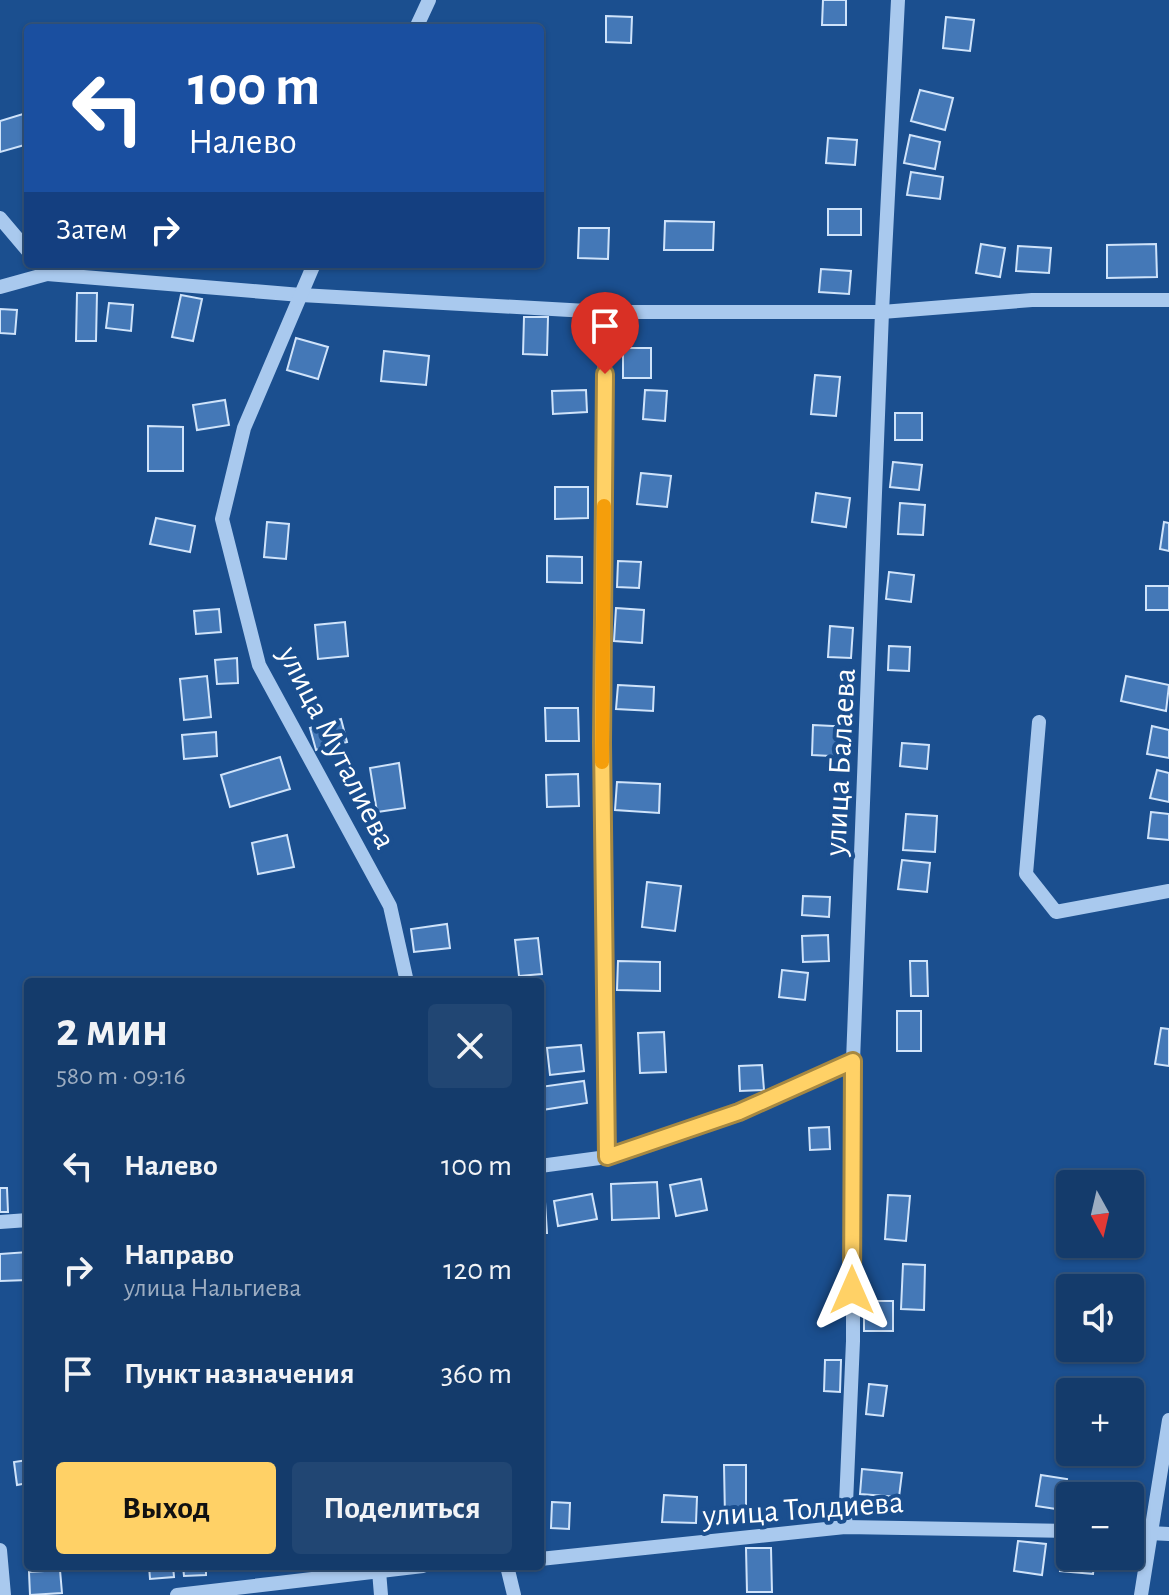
<!DOCTYPE html>
<html lang="ru">
<meta charset="utf-8">
<style>
:root{--surface:#143b6b;--page:#214673;--text:#f1f3f6;--muted:#9dadc1;--line:#33557e;--accent:#ffd166}
body{margin:0;font-family:"Alegreya Sans",sans-serif;background:var(--page);color:var(--text);height:100vh;display:flex;flex-direction:column;font-size:30px;white-space:nowrap}
*{box-sizing:border-box;margin:0}
p{font-size:26px;color:var(--muted)}
.icon{flex:none;width:44px;height:44px;fill:none;stroke:currentColor;stroke-width:2;stroke-linecap:round;stroke-linejoin:round}
.map{position:relative;flex:1;overflow:hidden}
.sheet{position:absolute;left:24px;top:978px;width:520px;height:592px;display:flex;flex-direction:column;background:var(--surface);border-radius:8px;box-shadow:0 2px 6px #0004,0 0 0 2px var(--line)}
.sheet>*{flex:none}
.hud{position:absolute;left:24px;top:24px;width:520px;height:244px;border-radius:8px;box-shadow:0 2px 6px #0004,0 0 0 2px var(--line);background:#1a4fa0;color:#fff;overflow:hidden}
.needle{width:52px;rotate:172deg}
.tools{position:absolute;left:1056px;top:1170px;display:grid;gap:16px}
.tools a{display:grid;place-items:center;width:88px;height:88px;border-radius:8px;background:var(--surface);box-shadow:0 2px 6px #0004,0 0 0 2px var(--line);font-size:40px}
.pin{position:absolute;display:grid;place-items:center;width:68px;height:68px;color:#fff;margin:-82px -34px;border-radius:50% 50% 50% 0;rotate:-45deg;box-shadow:0 0 8px #0007}
.pin .icon{rotate:45deg}
.me{position:absolute;width:88px;margin:-44px;rotate:0deg;stroke-linejoin:round;filter:drop-shadow(0 0 6px #0008)}
.turn{display:flex;align-items:center;gap:28px;height:168px;padding:0 32px;font-size:36px}
.turn .icon{width:104px;height:104px;stroke-width:2.5}
.turn b{display:block;font-size:56px;line-height:68px}
.then{display:flex;align-items:center;height:76px;padding:0 32px;background:#0003;gap:16px;font-size:30px}
.round{display:grid;place-items:center;flex:none;width:84px;height:84px;border-radius:8px;background:var(--page)}
.head{display:flex;align-items:center;justify-content:space-between;height:136px;padding:0 32px}
h1{font-size:48px;font-weight:700;line-height:60px}
.primary-button{display:flex;gap:16px;margin-top:auto;padding:16px 32px}
.primary-button a{flex:1;height:92px;border-radius:8px;background:var(--accent);color:#111;font-size:32px;font-weight:700;line-height:92px;text-align:center}
.primary-button a+a{background:var(--page);color:var(--text)}
ul{padding:0;list-style:none}
li{display:flex;align-items:center;gap:24px;height:104px;padding:0 32px}
li div{flex:1}
li b{display:block;font-size:30px}
li em{font-style:normal}
.map>svg:first-child{display:block}
</style>
<div class="map">
<svg width="1169" height="1595" viewBox="0 0 1169 1595">
<rect width="100%" height="100%" fill="#1b4f8f"/>
<g fill="#4478b7" stroke="#cfe3fa" stroke-width="2">
<path d="M823,0H846V25H822Z"/>
<path d="M606,16L632,17L631,43L606,42Z"/>
<path d="M946,17L974,20L970,51L943,48Z"/>
<path d="M920,90L953,98L945,130L911,121Z"/>
<path d="M23,114L28,144L0,152V121Z"/>
<path d="M910,135L940,142L935,169L904,163Z"/>
<path d="M828,138L857,140L855,165L826,163Z"/>
<path d="M911,172L943,177L940,199L907,195Z"/>
<rect x="828" y="209" width="33" height="26"/>
<path d="M665,221L714,222L713,250H664Z"/>
<path d="M579,228H609L608,259L578,258Z"/>
<path d="M981,244L1005,248L1000,277L976,273Z"/>
<path d="M1156,244L1157,277L1107,278V245Z"/>
<path d="M1018,246L1051,248L1049,273L1016,271Z"/>
<path d="M821,269L851,271L849,294L819,292Z"/>
<path d="M77,293H97L96,341H76Z"/>
<path d="M181,295L202,299L193,341L172,337Z"/>
<path d="M109,303L133,305L131,331L106,328Z"/>
<path d="M0,309L17,310L15,334L0,333Z"/>
<path d="M524,317H548L547,355L523,354Z"/>
<path d="M296,338L328,347L318,379L287,370Z"/>
<rect x="623" y="348" width="28" height="30"/>
<path d="M384,351L429,356L426,385L381,381Z"/>
<path d="M815,375L840,377L836,416L811,414Z"/>
<path d="M586,390L587,412L553,414L552,391Z"/>
<path d="M645,390L667,391L665,421L643,419Z"/>
<path d="M225,400L229,425L197,430L193,405Z"/>
<rect x="895" y="413" width="27" height="27"/>
<path d="M148,426L183,427V471H148Z"/>
<path d="M893,462L922,465L919,490L890,487Z"/>
<path d="M641,473L671,476L667,507L637,504Z"/>
<path d="M555,487H588V518L555,519Z"/>
<path d="M816,493L850,498L846,527L812,522Z"/>
<path d="M900,503L925,505L923,535L898,534Z"/>
<path d="M156,518L195,526L190,552L150,544Z"/>
<path d="M267,522L289,524L286,559L264,557Z"/>
<path d="M1164,522L1169,523V551L1160,549Z"/>
<path d="M547,556L582,557V583L547,582Z"/>
<path d="M618,561L641,562L639,588L617,587Z"/>
<path d="M889,572L914,575L911,602L886,599Z"/>
<rect x="1146" y="586" width="23" height="24"/>
<path d="M616,608L644,610L642,643L614,641Z"/>
<path d="M219,609L221,632L196,634L194,611Z"/>
<path d="M345,622L348,656L318,659L315,625Z"/>
<path d="M830,626L853,628L851,658L828,657Z"/>
<path d="M889,646L910,647L909,671L888,670Z"/>
<path d="M237,658L238,683L217,684L215,660Z"/>
<path d="M207,676L211,717L184,720L180,679Z"/>
<path d="M1126,676L1169,685L1166,711L1121,701Z"/>
<path d="M618,685L654,687L653,711L616,709Z"/>
<path d="M545,708H578L579,741H546Z"/>
<path d="M341,719L347,742L316,750L310,728Z"/>
<path d="M813,725L852,727L850,757L812,755Z"/>
<path d="M1152,726L1169,730V758L1147,754Z"/>
<path d="M216,732L217,756L184,759L182,735Z"/>
<path d="M902,743L929,745L927,769L900,766Z"/>
<path d="M280,757L290,789L230,807L221,775Z"/>
<path d="M399,763L405,808L377,812L370,768Z"/>
<path d="M1157,770L1169,773V802L1150,798Z"/>
<path d="M578,774L579,806L547,807L546,775Z"/>
<path d="M617,782L660,784L659,813L615,810Z"/>
<path d="M1151,812L1169,814V840L1148,838Z"/>
<path d="M906,814L937,816L935,852L903,850Z"/>
<path d="M287,835L294,867L258,874L252,843Z"/>
<path d="M902,860L930,863L927,892L898,889Z"/>
<path d="M647,882L681,886L675,931L642,927Z"/>
<path d="M803,896L830,897L829,917L802,915Z"/>
<path d="M447,924L450,948L414,952L411,929Z"/>
<path d="M828,935L829,961L803,962L802,936Z"/>
<path d="M538,938L542,974L519,976L515,940Z"/>
<path d="M618,961L660,962V991L617,990Z"/>
<path d="M910,961H927L928,996H911Z"/>
<path d="M782,970L808,973L805,1000L779,997Z"/>
<rect x="897" y="1011" width="24" height="40"/>
<path d="M1161,1028L1169,1029V1066L1155,1064Z"/>
<path d="M664,1032L666,1072L640,1073L638,1033Z"/>
<path d="M581,1045L584,1071L550,1075L547,1048Z"/>
<path d="M762,1065L764,1090L740,1091L739,1066Z"/>
<path d="M584,1081L587,1103L542,1110L540,1087Z"/>
<path d="M829,1127L830,1149L810,1150L809,1128Z"/>
<path d="M701,1179L707,1210L676,1216L670,1185Z"/>
<path d="M657,1182L659,1218L612,1220L611,1184Z"/>
<path d="M0,1188H7L8,1212H0Z"/>
<path d="M592,1194L597,1219L558,1226L554,1201Z"/>
<path d="M888,1195L910,1196L906,1241L885,1239Z"/>
<path d="M540,1202H545L547,1233H540Z"/>
<path d="M28,1252V1280L0,1281V1254Z"/>
<path d="M903,1264L925,1265L924,1310L901,1309Z"/>
<rect x="864" y="1301" width="29" height="30"/>
<path d="M825,1360H841L840,1392L824,1391Z"/>
<path d="M869,1384L887,1386L883,1416L866,1414Z"/>
<path d="M28,1460V1483L17,1485L14,1462Z"/>
<path d="M724,1465H746V1517H725Z"/>
<path d="M862,1469L902,1473L899,1497L860,1494Z"/>
<path d="M1041,1475L1067,1479L1063,1510L1036,1506Z"/>
<path d="M1075,1488L1101,1490V1496H1075Z"/>
<path d="M664,1495L697,1497L696,1523L662,1522Z"/>
<path d="M552,1502L570,1503L569,1529L551,1528Z"/>
<path d="M1018,1541L1046,1544L1042,1575L1014,1571Z"/>
<path d="M746,1548H771L772,1592H747Z"/>
<path d="M1062,1549H1070V1556H1095L1093,1574L1060,1571Z"/>
<path d="M149,1566H173L174,1577L150,1579Z"/>
<path d="M183,1566H206V1575L184,1576Z"/>
<path d="M60,1570L62,1593L30,1595L29,1572Z"/>
</g>
<g fill="none" stroke-linecap="round" stroke-linejoin="round">
<g stroke="#a9c9ee" stroke-width="14">
<path d="M416,28L429,0"/>
<path d="M0,218L28,251"/>
<path d="M39,264L47,274L301,295L605,312H882L1032,300H1169"/>
<path d="M314,264L244,428L222,519L259,665L390,906L407,982"/>
<path d="M0,287L47,274"/>
<path d="M605,312L602,743L607,1157"/>
<path d="M1039,722L1026,874L1056,912L1169,891"/>
<path d="M540,1166L607,1157L739,1112L853,1061"/>
<path d="M0,1222L28,1220"/>
<path d="M845,1527L853,1341V1061L882,312L898,0"/>
<path d="M1130,1532L1169,1534"/>
<path d="M0,1550L4,1595"/>
<path d="M540,1559L845,1527L1070,1531"/>
<path d="M507,1566L514,1595"/>
<path d="M379,1571L381,1595"/>
<path d="M177,1595L423,1566"/>
<path d="M1141,1595L1169,1420"/>
</g>
</g>
<g fill="none" stroke-linecap="round" stroke-linejoin="round">
<defs>
<path id="route" d="M605,374L602,743L607,1157L739,1112L853,1061L852,1290"/>
</defs>
<use href="#route" stroke="#a68842" stroke-width="20"/>
<use href="#route" stroke="#ffd166" stroke-width="14"/>
<path stroke="#f59e0b" stroke-width="14" d="M602,762L604,506"/>
</g>
<g text-anchor="middle" stroke-width="8" stroke-linejoin="round" paint-order="stroke">
<g font-size="32" fill="#fff" stroke="#1b4f8f">
<text transform="translate(338 747) rotate(63)" y="11">улица Муталиева</text>
<text transform="translate(839 762) rotate(-87)" y="11">улица Балаева</text>
<text transform="translate(803 1508) rotate(-4)" y="11">улица Толдиева</text>
</g>
</g>
</svg>
<div class="tools">
<a><svg class="needle" viewBox="-14 -14 28 28"><path d="M0-13l5 13h-10z" fill="#e53935"/><path d="M0 13l5-13h-10z" fill="#9dadc1"/></svg></a>
<a><svg class="icon" aria-label="sound" viewBox="0 0 24 24"><path d="M4 9h4l5-4v14l-5-4H4zM17 9q2 3 0 6"/></svg></a>
<a>+</a>
<a>−</a>
</div>
<div class="pin" style="left:605px;top:374px;background:#d93025"><svg class="icon" aria-label="arrive" viewBox="0 0 24 24"><path d="M6 21V4h12l-3 4 3 4H6"/></svg></div>
<svg class="me" style="left:852px;top:1290px" viewBox="-20 -20 40 40"><path d="M0-17L14 15 0 8-14 15z" fill="#ffd166" stroke="#fff" stroke-width="4"/></svg>
<div class="hud">
<div class="turn"><svg class="icon" aria-label="left" viewBox="0 0 24 24"><path d="M17 20v-9H6M10 6l-5 5 5 5"/></svg><div><b>100 m</b>Налево</div></div>
<div class="then">Затем<svg class="icon" aria-label="right" viewBox="0 0 24 24"><path d="M7 20v-9h11M14 6l5 5-5 5"/></svg></div>
</div>
<section class="sheet">
<div class="head"><div><h1>2 мин</h1><p>580 m · 09:16</p></div><a class="round"><svg class="icon" aria-label="close" viewBox="0 0 24 24"><path d="M6 6l12 12M18 6L6 18"/></svg></a></div>
<ul>
<li><svg class="icon" aria-label="left" viewBox="0 0 24 24"><path d="M17 20v-9H6M10 6l-5 5 5 5"/></svg><div><b>Налево</b></div><em>100 m</em></li>
<li><svg class="icon" aria-label="right" viewBox="0 0 24 24"><path d="M7 20v-9h11M14 6l5 5-5 5"/></svg><div><b>Направо</b><p>улица Нальгиева</p></div><em>120 m</em></li>
<li><svg class="icon" aria-label="arrive" viewBox="0 0 24 24"><path d="M6 21V4h12l-3 4 3 4H6"/></svg><div><b>Пункт назначения</b></div><em>360 m</em></li>
</ul>
<div class="primary-button"><a>Выход</a><a>Поделиться</a></div>
</section>
</div>
